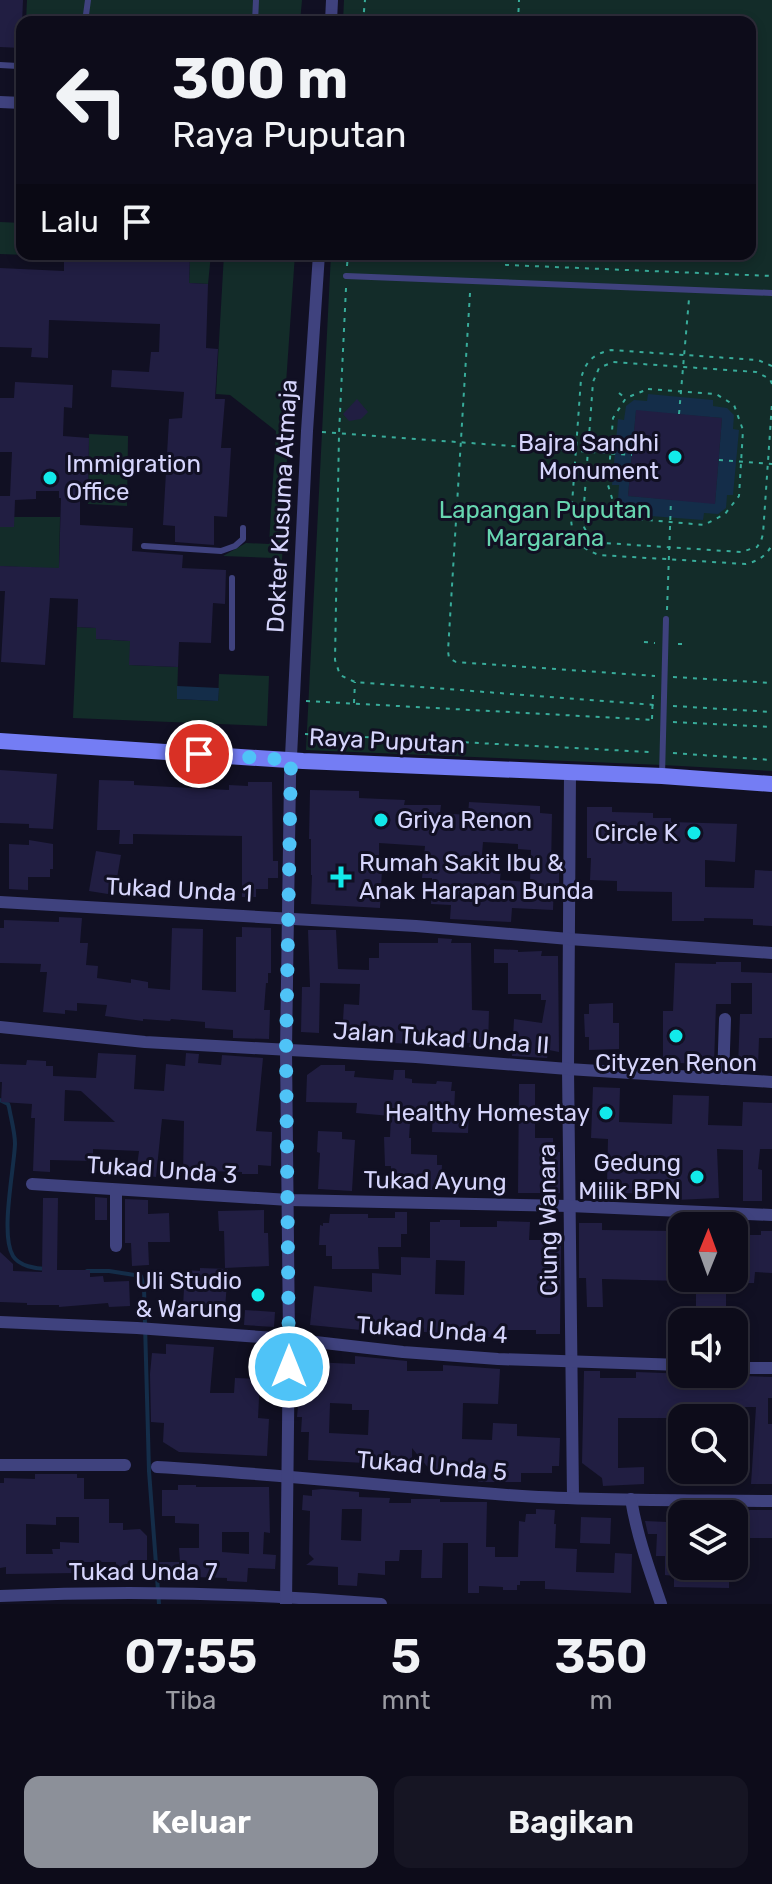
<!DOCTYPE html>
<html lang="id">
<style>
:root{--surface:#0d0c1a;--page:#161523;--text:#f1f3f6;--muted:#9a9ba2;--line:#2d2c39;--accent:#8c9099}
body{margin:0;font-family:Rubik,sans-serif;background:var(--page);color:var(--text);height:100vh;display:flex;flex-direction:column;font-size:30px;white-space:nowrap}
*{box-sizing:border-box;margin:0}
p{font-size:26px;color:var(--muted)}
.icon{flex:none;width:44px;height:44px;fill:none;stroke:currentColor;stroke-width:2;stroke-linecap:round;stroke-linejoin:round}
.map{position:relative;height:1604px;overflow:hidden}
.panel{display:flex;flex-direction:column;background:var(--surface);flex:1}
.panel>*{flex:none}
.banner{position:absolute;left:16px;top:16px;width:740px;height:244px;border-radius:16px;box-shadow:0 4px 12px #0003,0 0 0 2px var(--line);background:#0d0c1a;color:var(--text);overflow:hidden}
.needle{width:52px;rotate:1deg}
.controls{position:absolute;left:668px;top:1212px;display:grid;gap:16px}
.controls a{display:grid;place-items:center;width:80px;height:80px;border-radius:16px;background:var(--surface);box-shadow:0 4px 12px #0003,0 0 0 2px var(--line);font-size:40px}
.pin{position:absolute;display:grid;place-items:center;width:68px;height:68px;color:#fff;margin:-34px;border:4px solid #fff;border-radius:50%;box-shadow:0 2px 8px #0007}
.me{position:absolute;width:88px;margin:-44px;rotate:0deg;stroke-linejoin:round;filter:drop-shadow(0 0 6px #0008)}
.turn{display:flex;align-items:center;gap:28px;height:168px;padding:0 24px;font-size:36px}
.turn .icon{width:104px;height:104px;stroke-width:2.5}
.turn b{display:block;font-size:56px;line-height:68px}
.then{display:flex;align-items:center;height:76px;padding:0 24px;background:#0003;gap:16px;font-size:30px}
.eta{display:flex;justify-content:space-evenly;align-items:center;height:136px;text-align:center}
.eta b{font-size:48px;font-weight:600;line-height:56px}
.primary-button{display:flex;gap:16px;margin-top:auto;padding:16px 24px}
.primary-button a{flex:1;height:92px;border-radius:16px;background:var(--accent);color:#fff;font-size:32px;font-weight:600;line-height:92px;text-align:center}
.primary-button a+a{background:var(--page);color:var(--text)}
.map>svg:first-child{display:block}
</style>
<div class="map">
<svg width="772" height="1604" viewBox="0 0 772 1604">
<rect width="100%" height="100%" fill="#111023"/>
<g fill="#132c29">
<path d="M27,0H302L300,22H26Z"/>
<path d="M344,0H772V771L662,765L306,750L331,254H750V22H343Z"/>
<path d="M0,222L22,223V254H28L27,255L0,254Z"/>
<path d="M190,254H211L208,284L189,283Z"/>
<path d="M224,254H295L285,398L290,399L282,560L274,558L223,556L246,543L269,544L276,431L230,395L216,394Z"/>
<path d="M89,434L128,436L127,506L88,504Z"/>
<path d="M14,517H60L59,569L0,566V527Z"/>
<path d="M77,627L96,628V639L130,641V665L178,667L177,699L218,701L219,674L269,676L267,726L73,718Z"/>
</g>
<g fill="#142d49" fill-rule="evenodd">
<path d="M648,394L713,400V406L727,408L734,415L733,429L739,430L733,495H727L726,508L718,514L704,513L703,520L637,515L638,508L624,506L618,500L619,485H612L618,419L624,420L626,406L634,400L647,401ZM636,411L722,418L715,503L628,496Z"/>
<path d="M177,686L219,688L218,701L177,699Z"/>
</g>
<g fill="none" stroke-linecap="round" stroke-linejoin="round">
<g stroke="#142d49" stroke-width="4">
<path d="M0,1100L8,1104L9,1107C11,1119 15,1132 15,1144C14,1170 0,1235 13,1256C19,1266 36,1269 47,1269"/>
<path d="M87,1271H109L141,1276L144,1287L149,1471L159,1604"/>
</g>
</g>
<g fill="#211e42" fill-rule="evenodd">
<path d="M0,0H23L21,48L0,47Z"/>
<path d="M135,254H190L189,283L208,284L206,348L218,349L215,399H225L221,448H231L227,517L214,516V545L175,542V526L163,525L169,419L182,418L184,392L111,387L112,370L149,372L151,352H159L160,324L49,320L48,358L31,357L32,348L0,347V268L64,271V257L135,260Z"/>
<path d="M15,382L73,385L72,408L64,407L63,436L89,438L88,499L80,498V525L133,528L132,551L183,555L182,568L226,570L225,604L213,603L211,643L179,642L178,667L129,665L130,641L96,639V628L77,627L78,599L50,598L45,665L1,662L5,591H0V566L59,568L61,498H59V491H36V499L15,500L14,527H0V496H10L12,452H0V398H14Z"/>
<path d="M357,399L368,412L361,419L349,421L343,414Z"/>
<path d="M636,410L722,418L715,504L628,496Z"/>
<path d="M0,770L57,774L53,829L29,828V824L0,823Z"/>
<path d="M99,780L134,781V785L229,790V785L248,786V782H272L273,861H278V878H268V889H256V897H242V836L133,834V844H119L120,830H97Z"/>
<path d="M310,790L359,791V798L405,800L404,805H441L440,813L468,815L469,802L540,806V813L552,814L551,870H559V883H554L553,910L512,908L511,922L450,919L451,905L431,904L432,878H422L425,846L379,843V869H382L380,908L311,904L312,875H311V839H309ZM483,842L518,844V849L531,850L530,882L500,880L501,869L481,867Z"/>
<path d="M587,807H612V812L653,813V818H671V822L737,824L735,862L705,860V887L754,888L755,870L772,871V926L753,925V919L704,918V921H672V892L617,891V881L590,880L591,858H587Z"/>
<path d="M29,840L53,844V869H50V877H28V890L9,889V844L29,845Z"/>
<path d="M96,851L121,855L114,895L89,891Z"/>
<path d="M59,917L82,918L80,943H88L86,965L98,966L97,978L131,983V979L148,982V988L170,990L172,928L203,929L202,990L236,992V937H242V927L271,928V973H268V983H266L264,1010H270L269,1039L233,1038V1030L205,1028V1022L171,1019L170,1021L143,1019V1021L105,1016L107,1005L77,1003V1011L65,1010V1014L43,1012L47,972H40L41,964L0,963V928H4V920L59,922Z"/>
<path d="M308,930H336L338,969L369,970V958H379V943H438V938L452,939L451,943H471L472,1010L489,1011L488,1047H469L470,1043L412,1041V1044L392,1043V1039L342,1037L344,1004L359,1005L360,984L320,983L319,1033L301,1032L302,987H310Z"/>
<path d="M494,949L518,950V952L542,951L541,956H558L559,1052L549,1050L547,1058L512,1056L514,1019L542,1023L546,1000H541V994H508V963H494Z"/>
<path d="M716,962H741V972L772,973V1038H759L758,1067H738L740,1014H752V983H731V1004H716L714,1065L663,1062V1011H673L675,963L716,964Z"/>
<path d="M613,1003V1023H619V1049L589,1050V1037H585L584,1014H589V1004Z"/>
<path d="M98,1053L136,1055L134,1089L164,1091L166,1064L185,1066L186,1053L199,1054L198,1063L221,1065L222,1055L263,1058L256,1131L272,1132L271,1166L258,1165V1174H242V1172L206,1171V1174H183L184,1121L162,1119L156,1177L136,1174L139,1151L93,1149V1161L50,1160V1172L33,1171L35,1118H31L32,1104L1,1102L2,1082H0V1064L26,1065L27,1060L46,1061V1066H53V1076L96,1078ZM65,1090L81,1091L115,1122L64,1121Z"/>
<path d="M321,1065H345V1071H355L354,1077L393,1080L394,1070H405V1078L412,1079V1083L436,1084L437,1081L452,1082L451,1091H455L454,1113H469L468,1133L432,1132L433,1110L411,1109L409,1138H411V1154L437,1155V1165H442L441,1182L435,1181V1190H421V1180H414V1174H391V1166H385L384,1137H390L391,1116L356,1113L357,1103L306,1102L307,1075Z"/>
<path d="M519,1084H535V1138H553V1152H560V1193H518Z"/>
<path d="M593,1087L620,1088L619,1122L672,1124L673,1095L709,1096L708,1125L742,1126L743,1102L772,1103V1149H760L758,1169L762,1170V1201H743V1150L717,1149L719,1198L676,1200V1194L613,1193V1184H607L608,1139L591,1138Z"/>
<path d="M318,1131L342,1132V1139L355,1140L352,1191L318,1189L320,1153L317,1152Z"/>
<path d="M95,1197L107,1198V1220H95Z"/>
<path d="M43,1198H58L57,1270H90V1277L103,1276L104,1282L129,1281L130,1306L109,1307L108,1303L59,1307V1305H27V1303L0,1302V1252L13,1264V1271L42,1272Z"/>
<path d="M125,1199L148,1200V1214L169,1213L170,1242H148L149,1265L132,1266L131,1243H125Z"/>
<path d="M264,1210V1233H268L269,1266L225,1268L224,1231H219L218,1211Z"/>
<path d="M395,1212H407V1234H401V1247H378L379,1269H332V1256H326V1245H319L320,1225L323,1226V1223H329L330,1214H368V1218H395Z"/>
<path d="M440,1220H460V1227H497V1221L530,1222L529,1240H561L560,1334H536V1330H506V1337H483V1340L466,1339V1329H445V1333L424,1332V1328L421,1326L361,1325V1330L310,1325L314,1286L372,1292V1273L401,1275V1257L430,1258V1222H440ZM436,1260L465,1261L464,1295L435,1294Z"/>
<path d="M579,1223H602V1230L676,1231V1237H682V1281L602,1279L603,1307H587L586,1278H579Z"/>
<path d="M761,1231H772V1273L755,1272L754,1283H741L742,1235H761Z"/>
<path d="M200,1268L228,1269L225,1309L183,1307L185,1270L200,1271Z"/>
<rect x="696" y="1289" width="30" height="33"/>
<path d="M245,1310L275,1312L274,1327L244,1325Z"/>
<path d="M166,1344L214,1347L210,1393H234L235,1378L260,1379L258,1418L269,1419L267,1456L179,1452L163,1442L164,1423L151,1422L150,1374L152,1353L166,1354Z"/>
<path d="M355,1356L407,1361V1371H443V1365L500,1369L498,1404L463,1403L462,1439L492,1440L493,1423L517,1424V1436L560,1438L559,1466H552V1473H521V1482H478L479,1470H430L412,1448V1469H388V1466L365,1465V1463L308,1460L309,1432H301L302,1417H297L298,1406H303L305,1374L311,1375L312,1362L355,1364ZM330,1403L352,1404V1410H369L368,1435L329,1433Z"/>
<path d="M584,1371H600V1378H636V1372L772,1377V1398H768V1424H772V1484H751L756,1407H735V1418H718V1415L707,1414V1408H678V1418H618V1468L644,1467V1484L603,1486L602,1478L582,1463Z"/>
<path d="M673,1470H734V1482L673,1480Z"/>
<path d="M35,1474H77V1478H84V1499H109V1523H123V1530L140,1529L147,1536V1560H131V1571H116V1562H77V1573L6,1574V1567L0,1568V1483H4V1478L35,1479ZM56,1517H79V1543L60,1542V1549H52L53,1554H26V1524L56,1525Z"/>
<path d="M178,1485H196V1487H269L270,1533L264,1532L263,1554L276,1555L275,1569L248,1568L247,1582L227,1581V1578L193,1577V1579L160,1581L159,1562H180L179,1548H199V1524L175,1523V1516H162V1490H178ZM222,1532H249V1554L222,1552Z"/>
<path d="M322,1489L359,1492V1497L390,1498L389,1503H411V1499H440V1502H487L486,1547H495V1557H518L519,1521L525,1522L526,1514H536V1509L555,1510L554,1524H556L555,1548L577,1549L576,1572L614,1573L615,1553L632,1554L631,1593L545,1589V1581H520V1585H517V1590H503V1587L479,1586V1593H468V1543H443L442,1578H421L422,1550H400L399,1561H385V1575L358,1573L357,1586L338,1585V1567L306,1565L314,1559L309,1554L310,1511L302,1510L303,1495L312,1496V1490ZM342,1509H362L361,1541L341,1540Z"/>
<rect x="734" y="1510" width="38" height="28"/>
<path d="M681,1512L680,1551H682V1566H729V1588L674,1587V1576L665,1575V1556H656L657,1534H648L645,1521L667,1522V1513Z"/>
<path d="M581,1517L611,1518L610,1544L580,1543Z"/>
</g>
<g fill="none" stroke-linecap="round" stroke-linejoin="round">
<g stroke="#38ac9a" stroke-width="2" stroke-dasharray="4 6" stroke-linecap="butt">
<path d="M363,22L365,0"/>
<path d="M518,22L519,0"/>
<path d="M506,254V265L772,276"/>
<path d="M347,266L348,254"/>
<path d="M346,288L339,434L335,660L340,675L355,682L655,705"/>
<path d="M470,293L448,651L449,658L456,662L655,676"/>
<path d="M772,366L758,360L611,350C593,354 585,362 581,379L571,518C572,539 580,548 599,555L746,564C758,561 766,556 772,545"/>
<path d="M772,384L770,379L756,372L613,362L599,368L593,382L583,518L584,527L588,535L604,543L741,552L757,547L761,541L763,534L772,403"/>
<path d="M648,389L716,394L734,405L743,430L739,496L725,514L704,525L637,519L615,508L608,485L613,418L626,398Z"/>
<path d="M619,393L625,398"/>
<path d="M679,414L689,299"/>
<path d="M322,432L632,455"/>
<path d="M719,460L772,464"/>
<path d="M667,610L671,500"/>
<path d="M644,642L655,643"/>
<path d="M678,644H685"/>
<path d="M673,677L772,683"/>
<path d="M306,701L655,720"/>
<path d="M354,703L355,682"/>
<path d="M673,706L772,712"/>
<path d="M652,719L653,693"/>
<path d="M673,722L772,727"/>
<path d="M305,734L650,752"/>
<path d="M673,753L772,760"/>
</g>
<g stroke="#3f427e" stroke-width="6">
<path d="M85,22L88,0"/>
<path d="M255,22L256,0"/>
<path d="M0,65L18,66"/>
<path d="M346,276L772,293"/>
<path d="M144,546L221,551L235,546L243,539V528"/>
<path d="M232,648V578"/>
<path d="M662,776L666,619"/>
</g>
<g stroke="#3f427e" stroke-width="12">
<path d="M331,22L332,0"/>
<path d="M0,102L22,103"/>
<path d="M570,773L568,1069L573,1498"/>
<path d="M0,902L416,926L569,939L772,953"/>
<path d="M0,1027L145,1042L416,1057L568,1069L772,1082"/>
<path d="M723,1079L725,1019"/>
<path d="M32,1184L289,1200L570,1206L772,1215"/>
<path d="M116,1246V1190"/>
<path d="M0,1322L137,1328L289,1339L403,1352L498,1359L682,1365"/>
<path d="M734,1368H772"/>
<path d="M0,1465H125"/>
<path d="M157,1467C279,1474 400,1488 522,1496C605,1501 689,1500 772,1501"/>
<path d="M631,1499C637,1536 649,1569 661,1604"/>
<path d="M0,1596C127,1590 254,1593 381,1604"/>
<path d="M286,1604L289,1339L286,1050L290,777L307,431L319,254"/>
</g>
<path stroke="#747df4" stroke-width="16" d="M0,741L303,761L662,776L772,784"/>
</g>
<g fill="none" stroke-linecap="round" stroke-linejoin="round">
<path stroke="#4fc3f7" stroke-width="14" stroke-dasharray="0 25.2" d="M199,754L291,760L286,1050L289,1367"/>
</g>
<g fill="#12eaea" stroke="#111023" stroke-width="3">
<circle cx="675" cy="457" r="8"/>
<circle cx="50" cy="478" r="8"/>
<circle cx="381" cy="820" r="8"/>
<circle cx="694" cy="833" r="8"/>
<path d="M337 865h8v8h8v8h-8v8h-8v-8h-8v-8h8z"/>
<circle cx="676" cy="1036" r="8"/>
<circle cx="606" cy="1113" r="8"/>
<circle cx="697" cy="1177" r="8"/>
<circle cx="258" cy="1295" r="8"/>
</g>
<g text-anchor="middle" stroke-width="6" stroke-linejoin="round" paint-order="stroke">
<g font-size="24" fill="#d6d5fc" stroke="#111023" text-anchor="end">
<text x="659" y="451">Bajra Sandhi<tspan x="659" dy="28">Monument</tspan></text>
<text x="66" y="472" text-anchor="start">Immigration<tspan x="66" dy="28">Office</tspan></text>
<text x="397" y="828" text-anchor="start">Griya Renon</text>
<text x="678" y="841">Circle K</text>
<text x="359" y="871" text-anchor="start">Rumah Sakit Ibu &amp;<tspan x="359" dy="28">Anak Harapan Bunda</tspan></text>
<text x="676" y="1071" text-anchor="middle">Cityzen Renon</text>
<text x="590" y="1121">Healthy Homestay</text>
<text x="681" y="1171">Gedung<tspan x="681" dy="28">Milik BPN</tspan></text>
<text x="242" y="1289">Uli Studio<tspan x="242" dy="28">&amp; Warung</tspan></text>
</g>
<g font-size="24" fill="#d6d5fc" stroke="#111023">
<text transform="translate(282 506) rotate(-87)" y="8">Dokter Kusuma Atmaja</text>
<text transform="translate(387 741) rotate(3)" y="8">Raya Puputan</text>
<text transform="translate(179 890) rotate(3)" y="8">Tukad Unda 1</text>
<text transform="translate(441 1038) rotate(4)" y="8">Jalan Tukad Unda II</text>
<text transform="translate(162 1170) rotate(4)" y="8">Tukad Unda 3</text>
<text transform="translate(435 1181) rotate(1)" y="8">Tukad Ayung</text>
<text transform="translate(548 1220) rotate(-91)" y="8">Ciung Wanara</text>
<text transform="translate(432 1330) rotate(4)" y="8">Tukad Unda 4</text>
<text transform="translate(432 1466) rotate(5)" y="8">Tukad Unda 5</text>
<text x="143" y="1580">Tukad Unda 7</text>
</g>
<g font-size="24" fill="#67d6b0" stroke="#111023">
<text x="545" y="518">Lapangan Puputan<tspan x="545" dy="28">Margarana</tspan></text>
</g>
</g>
</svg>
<div class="controls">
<a><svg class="needle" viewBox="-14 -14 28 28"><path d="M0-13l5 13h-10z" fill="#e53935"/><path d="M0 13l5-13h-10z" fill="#9a9ba2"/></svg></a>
<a><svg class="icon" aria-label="sound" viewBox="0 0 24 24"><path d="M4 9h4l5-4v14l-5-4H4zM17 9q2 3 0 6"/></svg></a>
<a><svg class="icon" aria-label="search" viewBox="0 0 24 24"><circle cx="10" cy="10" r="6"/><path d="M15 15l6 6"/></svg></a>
<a><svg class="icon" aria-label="layers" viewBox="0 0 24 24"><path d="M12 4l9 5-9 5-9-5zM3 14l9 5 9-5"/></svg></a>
</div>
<div class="pin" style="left:199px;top:754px;background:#d93025"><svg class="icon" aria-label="arrive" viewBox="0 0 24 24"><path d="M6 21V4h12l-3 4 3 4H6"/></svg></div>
<svg class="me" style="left:289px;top:1367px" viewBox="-20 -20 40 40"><circle r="17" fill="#4fc3f7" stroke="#fff" stroke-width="3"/><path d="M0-11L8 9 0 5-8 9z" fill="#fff"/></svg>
<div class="banner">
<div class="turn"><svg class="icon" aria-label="left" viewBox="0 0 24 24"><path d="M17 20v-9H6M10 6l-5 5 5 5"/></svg><div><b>300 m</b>Raya Puputan</div></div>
<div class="then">Lalu<svg class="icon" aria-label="arrive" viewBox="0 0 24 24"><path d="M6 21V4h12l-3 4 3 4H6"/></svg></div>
</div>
</div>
<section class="panel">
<div class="eta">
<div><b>07:55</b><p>Tiba</p></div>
<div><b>5</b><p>mnt</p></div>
<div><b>350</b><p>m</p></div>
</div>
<div class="primary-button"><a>Keluar</a><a>Bagikan</a></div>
</section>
